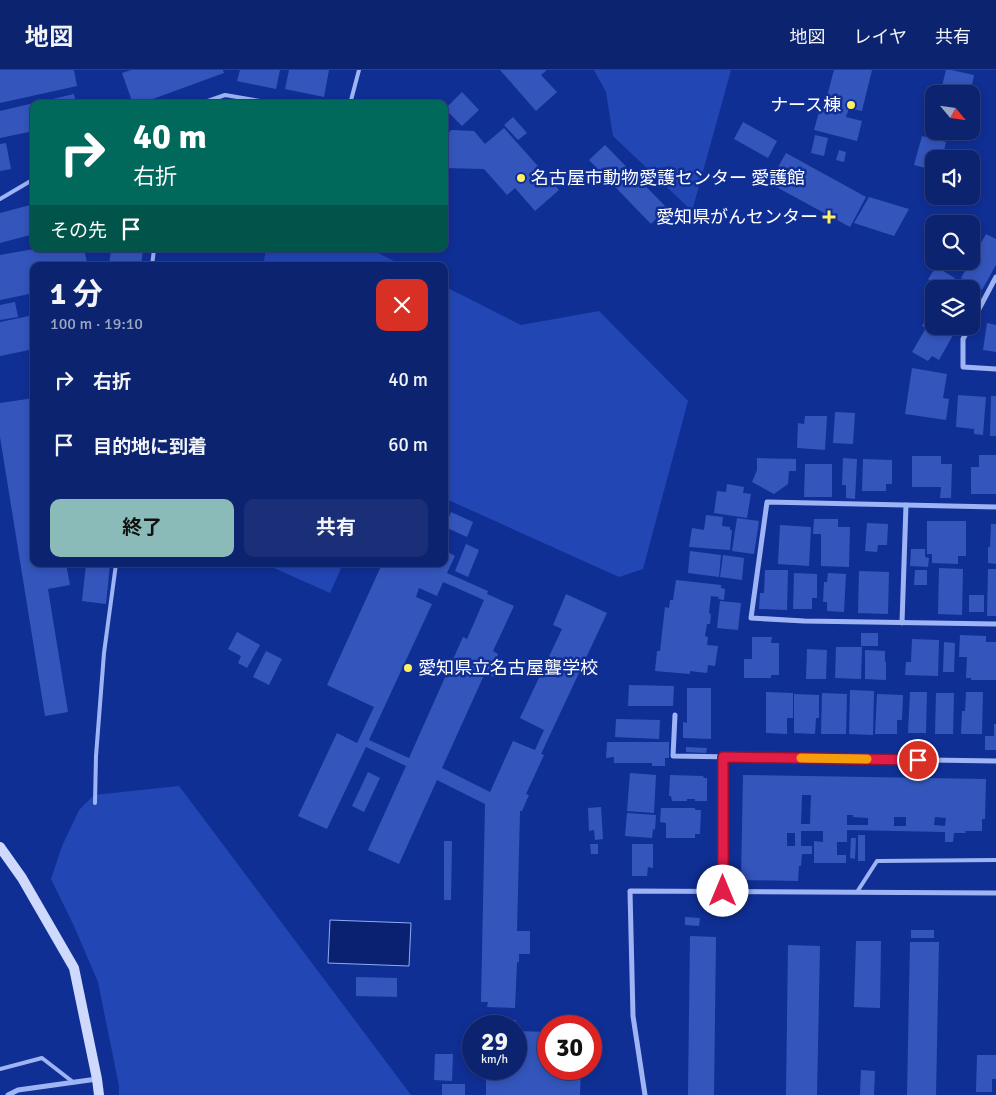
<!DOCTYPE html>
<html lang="ja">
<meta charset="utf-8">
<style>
:root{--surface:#0c2370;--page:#1a2f78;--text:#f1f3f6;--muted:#9aa4c3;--line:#2c4083;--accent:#8bbbb9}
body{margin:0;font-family:Signika,"Noto Sans JP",sans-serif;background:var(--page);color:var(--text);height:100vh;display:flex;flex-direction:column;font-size:19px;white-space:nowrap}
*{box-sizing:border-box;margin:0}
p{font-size:16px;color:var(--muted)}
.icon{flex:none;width:28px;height:28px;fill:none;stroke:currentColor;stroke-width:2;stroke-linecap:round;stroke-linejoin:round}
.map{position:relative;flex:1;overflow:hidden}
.panel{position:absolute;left:30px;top:192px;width:418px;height:305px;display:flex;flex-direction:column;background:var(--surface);border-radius:10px;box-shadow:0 2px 8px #0003,0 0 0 1px var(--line)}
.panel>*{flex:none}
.guide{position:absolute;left:30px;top:30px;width:418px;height:152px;border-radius:10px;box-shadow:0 2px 8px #0003,0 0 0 1px var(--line);background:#00695c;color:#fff;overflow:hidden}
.needle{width:32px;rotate:119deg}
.tools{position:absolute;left:925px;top:15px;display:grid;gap:10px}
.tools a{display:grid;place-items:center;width:55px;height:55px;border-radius:10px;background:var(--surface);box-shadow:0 2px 8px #0003,0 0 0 1px var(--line);font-size:25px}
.speed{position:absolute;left:462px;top:945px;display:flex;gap:10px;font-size:25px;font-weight:700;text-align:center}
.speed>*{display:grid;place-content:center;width:65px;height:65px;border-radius:50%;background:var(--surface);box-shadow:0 2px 8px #0003,0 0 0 1px var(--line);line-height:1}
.speed small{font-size:12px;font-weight:400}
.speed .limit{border:8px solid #d22;background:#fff;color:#111}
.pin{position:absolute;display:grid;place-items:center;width:42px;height:42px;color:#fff;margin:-21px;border:2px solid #fff;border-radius:50%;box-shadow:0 1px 5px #0007}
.me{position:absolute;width:55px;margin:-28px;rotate:0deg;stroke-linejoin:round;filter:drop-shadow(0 0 4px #0008)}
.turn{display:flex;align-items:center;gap:18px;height:105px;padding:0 20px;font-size:22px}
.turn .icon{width:65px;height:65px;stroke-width:2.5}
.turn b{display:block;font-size:35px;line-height:42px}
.then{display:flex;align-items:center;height:48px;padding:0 20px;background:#0003;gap:10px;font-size:19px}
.round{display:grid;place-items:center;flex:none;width:52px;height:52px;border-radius:10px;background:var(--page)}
.headline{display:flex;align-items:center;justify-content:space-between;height:85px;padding:0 20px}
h1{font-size:30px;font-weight:700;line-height:38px}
.cta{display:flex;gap:10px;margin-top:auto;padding:10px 20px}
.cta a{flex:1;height:58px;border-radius:10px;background:var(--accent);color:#111;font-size:20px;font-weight:700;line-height:58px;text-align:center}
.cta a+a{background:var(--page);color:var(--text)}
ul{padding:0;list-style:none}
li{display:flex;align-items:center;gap:15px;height:65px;padding:0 20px}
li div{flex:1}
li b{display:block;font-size:19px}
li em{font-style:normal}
header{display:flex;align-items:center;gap:30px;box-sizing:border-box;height:70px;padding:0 25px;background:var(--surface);border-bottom:1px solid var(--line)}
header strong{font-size:24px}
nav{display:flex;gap:28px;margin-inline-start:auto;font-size:18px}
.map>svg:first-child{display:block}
</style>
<header>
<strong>地図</strong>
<nav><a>地図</a><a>レイヤ</a><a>共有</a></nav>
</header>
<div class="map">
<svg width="996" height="1025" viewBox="0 0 996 1025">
<rect width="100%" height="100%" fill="#102f95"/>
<g fill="#2246b4">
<path d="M594,0H731L692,141L613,66L606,22Z"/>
<path d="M266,179H370L404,196H263Z"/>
<path d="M444,216L521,255L599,241L688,331L643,499L619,507L444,428Z"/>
<path d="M265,494H343L330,523Z"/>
<path d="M179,716L411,1025H119V1016L98,912L74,856L51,809L62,776L79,740L94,725Z"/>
</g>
<path fill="#092170" stroke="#8fabf7" d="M330,850L411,853L409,896L328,893Z"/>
<g fill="#3456bc" fill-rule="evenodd">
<path d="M0,0H74L77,16L0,33Z"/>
<path d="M131,0H223L224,3L139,34H133L122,3Z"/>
<path d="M240,0H280L276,19L237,11Z"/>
<path d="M289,0H329L324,27L285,19Z"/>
<path d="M500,0H547L541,5L557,22L536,41Z"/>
<path d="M834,0H872L862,41L849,38L846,47L862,51L857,71L814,60L820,38L836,42L839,33L826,30Z"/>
<path d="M946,0H951L974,5L970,24H940Z"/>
<path d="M462,22L479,40L462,56L445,39Z"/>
<path d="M74,24L76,34H35V33Z"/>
<path d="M34,33V61L0,68V41Z"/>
<path d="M513,47L527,63L518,70L504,55Z"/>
<path d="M743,52L777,71L768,88L734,69Z"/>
<path d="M504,58L559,120L535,141L515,118L507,125L484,99L444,98V68L451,60L474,61L485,74Z"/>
<path d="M937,61H961L960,68Z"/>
<path d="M815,65L828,68L824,86L811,83Z"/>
<path d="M922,66L946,72L942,89H934V100L914,95Z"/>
<path d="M6,73L11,99L0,101V74Z"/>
<path d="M605,75L667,138L651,154L589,90Z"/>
<path d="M839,80L846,82L844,92L836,90Z"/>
<path d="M786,83L866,127L850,157L769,113Z"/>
<path d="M869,127L909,139L894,166L854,153Z"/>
<path d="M34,134V164L0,173V143Z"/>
<path d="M986,164L996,169V195L982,220L961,208Z"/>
<path d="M34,179H84L88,196H34V223L0,230V185Z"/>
<path d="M111,179H143L141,196H109Z"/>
<path d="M936,197L955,208L949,219H934V228L926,223L932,212L928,209Z"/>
<path d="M15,232L18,247L0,250V235Z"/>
<path d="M931,240L934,242V256H958L939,290L932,286L928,291L912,282L926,258L922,256Z"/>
<path d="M34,245V279L0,286V252Z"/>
<path d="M987,253L996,255V282L983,280Z"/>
<path d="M912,298L947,304L943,328L949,329L946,350L905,344Z"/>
<path d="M958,325L986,327L983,365L974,364V359L956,357Z"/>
<path d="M991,326H996V366H990Z"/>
<path d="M34,328V494H66L70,515L48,519L68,642L45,646L0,367V333Z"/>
<path d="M835,342L855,343L853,374L833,373Z"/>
<path d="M805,346H827L825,380L797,378L798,353L804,354Z"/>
<path d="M979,385H996V424H971V397H979Z"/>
<path d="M912,386H941V394H952L951,428H940L941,417H912Z"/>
<path d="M757,388L796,389V401H789L788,414L774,424L752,412L757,400Z"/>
<path d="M843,388L857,389L855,429L846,428V415H842Z"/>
<path d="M863,389L892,390V414H886V421H862Z"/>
<path d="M805,394H832V427H804Z"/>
<path d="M727,414L744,417L743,423L751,424L747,448L714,443L717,421L726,422Z"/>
<path d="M451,442L473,452L467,467L445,457Z"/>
<path d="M706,445L723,447L722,456L730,457V460H732L730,480L689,477L692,458L704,460Z"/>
<path d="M737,448L759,451L754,484L732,481Z"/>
<path d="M814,449H838V457H850L849,497L821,496V464H813Z"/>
<path d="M927,451H966V486H958V494L932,493V484H927Z"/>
<path d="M867,453L888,454L887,475H878L877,482L865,481Z"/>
<path d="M991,454H996V494L988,493V477H990Z"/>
<path d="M780,455L811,457L809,496L778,494Z"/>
<path d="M466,474L479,480L468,507L455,501Z"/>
<path d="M911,479H925V487L929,488L928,497L910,496Z"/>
<path d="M444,480L455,486L447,503L488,521L487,524L514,536L493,581L498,584L497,587L502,589L494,607L485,603L442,698L490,722L513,671L535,680L544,660L520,648L562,559L553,555L566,524L607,543L541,684L544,685L526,724L529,725L522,741H520L517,861H530V884H519V892H517L515,938L487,937L488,932H481L485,734L437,710L399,794L368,780L406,696L366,677L327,759L298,746L337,663L357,673L374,637L327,615L382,494H444ZM443,512L484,530L467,569L463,567L409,688L369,670L432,534L416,527L419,518L437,526Z"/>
<path d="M690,481L721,485L719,507L688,503Z"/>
<path d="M723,485L744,488L742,510L720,507Z"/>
<path d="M86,494H110L106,534L82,531Z"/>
<path d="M939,498L963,499L962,545L938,544Z"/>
<path d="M988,499H996V546H987Z"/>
<path d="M765,500H788L787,540L759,539L760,523H764Z"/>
<path d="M915,500H927V515H914Z"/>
<path d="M859,501L889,502L888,544L858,543Z"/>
<path d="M794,503L817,504V528H812V539H793Z"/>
<path d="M828,503L846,504L844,542L827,541V532H823L824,512H827Z"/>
<path d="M676,510L721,515V518L725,519L724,530L718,529L719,527L711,526L709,543L711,544L710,554H707L705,566L708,567L707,575L718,576L715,596L708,595L707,603L690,601V604L655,601L657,581H660L665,537L669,538L670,530H673Z"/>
<rect x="969" y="525" width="15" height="17"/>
<path d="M720,531L741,533L738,560L717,558Z"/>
<path d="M237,562L260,575L247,598L238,593L241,586L228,579Z"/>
<rect x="861" y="563" width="17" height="13"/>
<path d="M960,565L986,566V572H996V610H971V608H966L967,587H959Z"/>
<path d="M752,567H772L771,573H779V605H771V608H744V589H752Z"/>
<path d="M912,569L939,570L938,606L905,605L906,592H911Z"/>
<path d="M944,572L955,573L954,602H943Z"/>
<path d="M836,577H862L861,609L835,608Z"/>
<path d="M807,579L827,580L826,609H806Z"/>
<path d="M865,580L885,581V592H886V610L865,609Z"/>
<path d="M266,581L282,589L269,615L253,607Z"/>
<path d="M629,615L674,616L673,636H628Z"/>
<path d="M687,618H711V669L683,668V652L687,653Z"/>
<path d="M850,620L874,621L873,665L849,664Z"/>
<path d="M766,622L793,623V648H787V664L766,663Z"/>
<path d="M910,622H927L926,663H908Z"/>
<path d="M966,622H983L982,664H961L962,641H965Z"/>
<path d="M822,623L847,624L846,664H821Z"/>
<path d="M936,623H954L953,664H935Z"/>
<path d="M794,624L819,625V648H816L815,664L794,663Z"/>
<path d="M877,624L903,625L902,650H897V664H875Z"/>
<path d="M616,649L660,650L659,669L615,667Z"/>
<path d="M994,654H996V680H985V666H994Z"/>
<path d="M607,672H669V688H665V696H652V693H614V687L606,688Z"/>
<path d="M686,677L707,678L706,683L686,682Z"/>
<path d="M368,702L380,708L364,742L352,736Z"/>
<path d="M630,703L656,705L654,743L627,741Z"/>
<path d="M670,705L703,706L704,708H707V731H695V729H687V731H672L671,726H669Z"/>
<path d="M743,705L986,709L985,749H982V761H965L966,763H954L953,772H945V762L847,760V772H837V785H846V793H814V771L823,772V761H801V776H812V784H802L801,796H799L798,811L741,810ZM802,725H811L810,754H801ZM847,745H853V747L868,748V755H847ZM894,747H906V756H894ZM935,747L946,748L945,756L934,755ZM787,763H795V776H787Z"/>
<path d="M601,737L603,769L595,770L594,760L589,761L588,738Z"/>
<path d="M661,738H695V740H701L700,764H695V768H666V753L660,752Z"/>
<path d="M627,743L656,745L655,760L653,759L652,768L625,766Z"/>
<rect x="858" y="765" width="7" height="26"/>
<path d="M851,768H856L855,789L850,788Z"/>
<path d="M444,771H452L451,830H444Z"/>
<path d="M590,774H598V784H591Z"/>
<path d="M632,774H653V798L648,797L647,806H632Z"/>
<path d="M685,847L700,848L699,856L685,855Z"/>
<rect x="911" y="860" width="23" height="8"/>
<path d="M690,866L716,867L714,1025H688Z"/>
<path d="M856,871H881L880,938L854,937Z"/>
<path d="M910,872H939L936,1025H907Z"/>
<path d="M788,875L820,876L817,1025H786Z"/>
<path d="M356,907L397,908V927L356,926Z"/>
<rect x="505" y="950" width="11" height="6"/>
<path d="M516,961L549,962V999H581L580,1025H486V999H516Z"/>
<path d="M435,984H453L452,1011L434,1010Z"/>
<path d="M977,985H996V1009H992V1022H976Z"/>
<path d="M861,1000L875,1001L874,1025H860Z"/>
<rect x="442" y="1014" width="23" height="11"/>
</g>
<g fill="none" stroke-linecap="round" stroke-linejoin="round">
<g stroke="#9eb4f4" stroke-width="4">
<path d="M199,34L225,25L278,34"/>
<path d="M350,34L359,0"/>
<path d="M0,129L34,109"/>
<path d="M152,196L154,179"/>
<path d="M95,733L96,686L104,583L116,494"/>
<path d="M857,822L877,791L996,790"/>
<path d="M0,999L42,988L73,1012"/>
</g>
<g stroke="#9eb4f4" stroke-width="5">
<path d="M971,254L996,207"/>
<path d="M970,256L963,269V297L996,299"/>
<path d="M996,437L767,432L751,548L804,551L996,554"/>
<path d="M902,553L906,435"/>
<path d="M675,645L673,686L996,691"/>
<path d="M723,687V821"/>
<path d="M8,1025L18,1020L97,1009"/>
<path d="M645,1025L633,946L630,821L996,823"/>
</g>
<path stroke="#ced9fd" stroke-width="10" d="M0,777L22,808L74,898L97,1009L99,1025"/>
</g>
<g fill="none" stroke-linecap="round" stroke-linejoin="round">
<defs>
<path id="route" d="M723,821V687L918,690"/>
</defs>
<use href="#route" stroke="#92132f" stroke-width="12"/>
<use href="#route" stroke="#e11d48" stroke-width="9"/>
<path stroke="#f59e0b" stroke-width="9" d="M801,688L867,689"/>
</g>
<g fill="#fff161" stroke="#102f95" stroke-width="2">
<circle cx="851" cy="35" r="5"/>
<circle cx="521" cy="108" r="5"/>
<path d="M826.5 139.5h5v5h5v5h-5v5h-5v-5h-5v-5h5z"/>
<circle cx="408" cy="598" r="5"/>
</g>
<g text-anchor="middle" stroke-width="5" stroke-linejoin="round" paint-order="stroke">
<g font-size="18" fill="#fff" stroke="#102f95" text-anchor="end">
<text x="841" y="41">ナース棟</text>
<text x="531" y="114" text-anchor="start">名古屋市動物愛護センター 愛護館</text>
<text x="818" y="153">愛知県がんセンター</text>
<text x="418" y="604" text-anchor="start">愛知県立名古屋聾学校</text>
</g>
</g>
</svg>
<div class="tools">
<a><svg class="needle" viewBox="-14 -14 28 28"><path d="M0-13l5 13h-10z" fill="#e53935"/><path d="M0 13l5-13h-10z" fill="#9aa4c3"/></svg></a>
<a><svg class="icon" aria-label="sound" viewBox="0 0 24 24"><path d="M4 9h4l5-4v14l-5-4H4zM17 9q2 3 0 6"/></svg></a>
<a><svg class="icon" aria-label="search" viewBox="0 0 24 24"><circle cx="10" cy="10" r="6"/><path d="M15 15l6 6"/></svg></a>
<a><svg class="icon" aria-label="layers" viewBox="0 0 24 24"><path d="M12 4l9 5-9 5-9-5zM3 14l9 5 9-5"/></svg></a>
</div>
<div class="speed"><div>29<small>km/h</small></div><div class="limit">30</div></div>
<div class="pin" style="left:918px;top:690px;background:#d93025"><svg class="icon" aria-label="arrive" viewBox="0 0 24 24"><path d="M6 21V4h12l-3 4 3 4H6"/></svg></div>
<svg class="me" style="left:723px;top:821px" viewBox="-20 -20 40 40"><circle r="19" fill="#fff"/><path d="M0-13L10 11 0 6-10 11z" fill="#e11d48"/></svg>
<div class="guide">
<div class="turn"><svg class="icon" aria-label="right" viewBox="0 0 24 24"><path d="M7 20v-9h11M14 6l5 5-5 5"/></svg><div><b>40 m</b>右折</div></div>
<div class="then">その先<svg class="icon" aria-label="arrive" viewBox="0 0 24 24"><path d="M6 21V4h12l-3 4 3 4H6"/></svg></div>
</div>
<section class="panel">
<div class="headline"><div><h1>1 分</h1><p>100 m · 19:10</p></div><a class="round" style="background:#d93025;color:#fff"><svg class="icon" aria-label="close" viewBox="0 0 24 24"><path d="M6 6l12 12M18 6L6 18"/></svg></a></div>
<ul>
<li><svg class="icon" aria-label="right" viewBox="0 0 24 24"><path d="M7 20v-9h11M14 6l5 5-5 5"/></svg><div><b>右折</b></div><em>40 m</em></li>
<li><svg class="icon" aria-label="arrive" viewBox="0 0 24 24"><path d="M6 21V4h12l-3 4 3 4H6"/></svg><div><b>目的地に到着</b></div><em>60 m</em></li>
</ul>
<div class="cta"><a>終了</a><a>共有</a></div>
</section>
</div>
